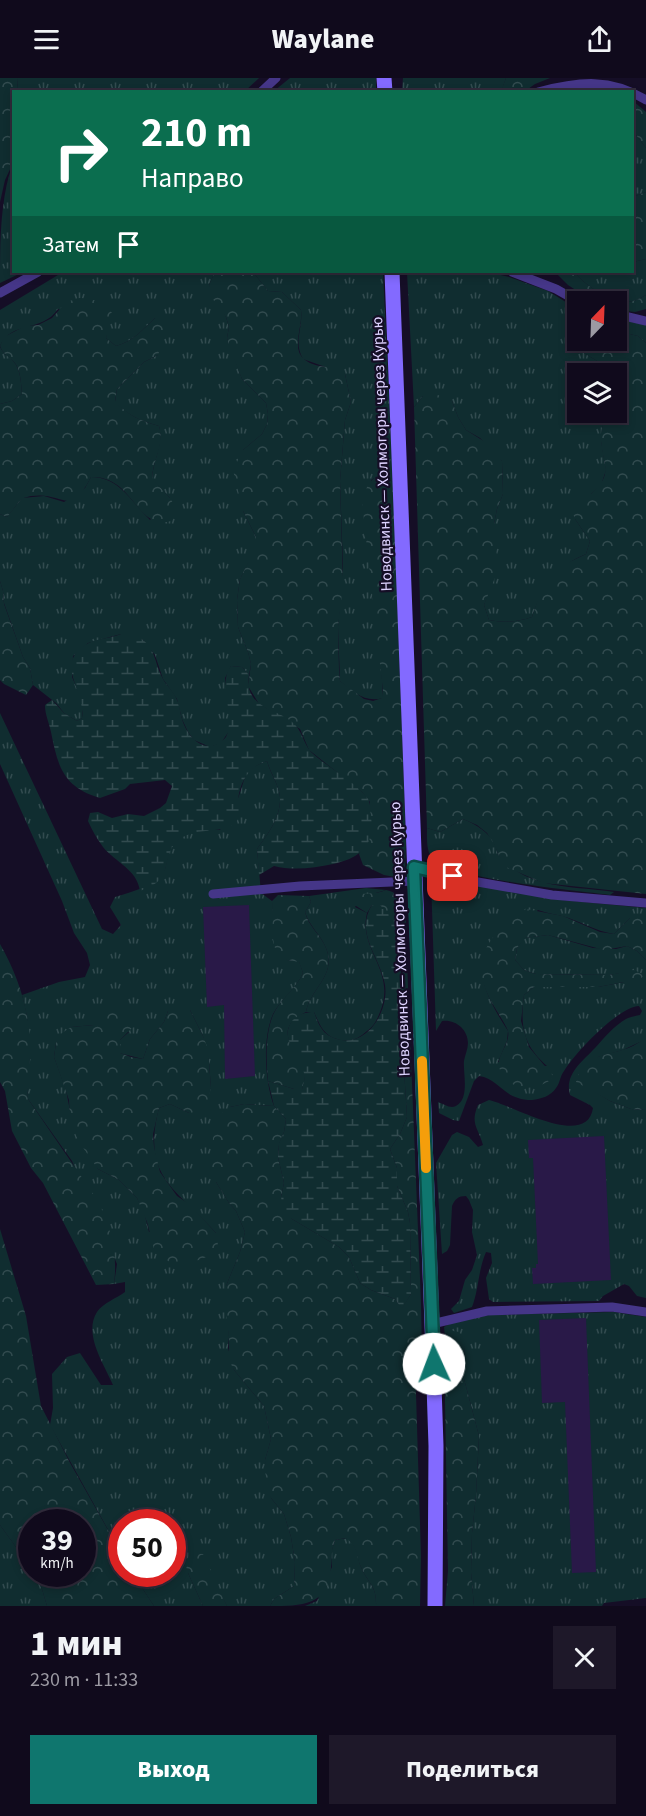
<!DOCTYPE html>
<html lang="ru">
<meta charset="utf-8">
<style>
:root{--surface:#100a1c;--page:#1e1829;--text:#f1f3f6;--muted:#9c9aa3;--line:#302b3b;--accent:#0f766e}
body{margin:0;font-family:"Source Sans 3",sans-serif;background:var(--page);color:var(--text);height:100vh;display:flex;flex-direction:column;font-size:22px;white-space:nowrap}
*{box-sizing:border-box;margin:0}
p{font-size:20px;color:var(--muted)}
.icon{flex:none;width:33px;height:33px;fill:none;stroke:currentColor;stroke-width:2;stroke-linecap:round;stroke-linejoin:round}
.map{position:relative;height:1528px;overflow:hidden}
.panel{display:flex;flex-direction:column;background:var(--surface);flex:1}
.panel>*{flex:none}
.hud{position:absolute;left:12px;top:12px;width:622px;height:183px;border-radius:0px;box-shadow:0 3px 9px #0003,0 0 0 2px var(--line);background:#0b6e4f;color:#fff;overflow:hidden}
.needle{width:39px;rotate:23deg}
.controls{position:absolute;left:567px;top:213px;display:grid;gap:12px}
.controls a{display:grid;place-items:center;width:60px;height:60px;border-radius:0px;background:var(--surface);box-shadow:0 3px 9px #0003,0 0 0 2px var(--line);font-size:30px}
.speed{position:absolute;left:18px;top:1431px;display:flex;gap:12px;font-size:30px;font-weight:700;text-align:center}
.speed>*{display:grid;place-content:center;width:78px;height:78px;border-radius:50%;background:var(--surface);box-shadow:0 3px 9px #0003,0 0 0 2px var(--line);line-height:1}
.speed small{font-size:15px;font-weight:400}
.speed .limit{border:9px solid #d22;background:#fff;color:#111}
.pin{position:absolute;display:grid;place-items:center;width:51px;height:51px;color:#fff;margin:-26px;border-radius:12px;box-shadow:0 3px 9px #0006}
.me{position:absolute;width:66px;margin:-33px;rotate:358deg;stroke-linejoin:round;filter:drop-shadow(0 0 4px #0008)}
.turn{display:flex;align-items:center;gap:21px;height:126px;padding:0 30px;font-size:27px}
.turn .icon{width:78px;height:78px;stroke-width:2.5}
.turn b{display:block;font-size:42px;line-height:51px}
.then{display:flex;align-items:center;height:57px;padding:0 30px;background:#0003;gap:12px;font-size:22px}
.round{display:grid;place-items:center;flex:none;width:63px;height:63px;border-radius:0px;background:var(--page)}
.summary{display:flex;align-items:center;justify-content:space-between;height:102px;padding:0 30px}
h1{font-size:36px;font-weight:800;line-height:45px}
.cta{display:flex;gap:12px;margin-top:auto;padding:12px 30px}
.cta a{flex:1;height:69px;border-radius:0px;background:var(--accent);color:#fff;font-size:24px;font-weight:800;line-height:69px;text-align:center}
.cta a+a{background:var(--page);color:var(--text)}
header{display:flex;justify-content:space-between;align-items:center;height:78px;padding:0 30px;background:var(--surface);font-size:27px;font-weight:800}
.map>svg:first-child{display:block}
</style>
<header><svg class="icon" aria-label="menu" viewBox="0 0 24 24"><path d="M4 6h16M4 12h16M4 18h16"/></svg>Waylane<svg class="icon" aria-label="share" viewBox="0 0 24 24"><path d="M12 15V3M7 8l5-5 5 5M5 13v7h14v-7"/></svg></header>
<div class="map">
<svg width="646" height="1528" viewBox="0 0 646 1528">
<defs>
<pattern id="grass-tufts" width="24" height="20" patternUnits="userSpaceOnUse" patternTransform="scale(1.5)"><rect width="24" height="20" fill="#102d30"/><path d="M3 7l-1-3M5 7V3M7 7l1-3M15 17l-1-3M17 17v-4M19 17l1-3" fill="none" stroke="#324b4f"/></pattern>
<pattern id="forest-crowns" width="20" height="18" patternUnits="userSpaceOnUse" patternTransform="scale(1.5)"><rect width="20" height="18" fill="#102d30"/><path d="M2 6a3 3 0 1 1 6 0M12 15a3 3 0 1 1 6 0" fill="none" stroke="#324b4f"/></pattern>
<pattern id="wetland-marsh" width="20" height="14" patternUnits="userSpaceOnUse" patternTransform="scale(1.5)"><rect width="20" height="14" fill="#102d30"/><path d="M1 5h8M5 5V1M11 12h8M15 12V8" fill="none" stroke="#324b4f"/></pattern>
</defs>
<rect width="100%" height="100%" fill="#150e26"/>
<g fill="url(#grass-tufts)" fill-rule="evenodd">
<path d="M17,0H259L244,14L18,13Z"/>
<path d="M290,0H376V13H274Z"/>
<path d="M403,0H506L501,14L402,13Z"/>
<path d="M633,53L646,70V114L633,119Z"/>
<path d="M13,85L14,194H23L0,205C0,166 0,120 13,85Z"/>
<path d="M646,181V217C639,221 631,225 623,224C609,222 582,206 575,194H633V184Z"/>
<path d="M63,194H215L209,207L226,239L229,249L227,260L242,301L266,325L268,336L267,346L262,356L243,372V433L256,459V470L240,501L237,522L238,549L248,574L251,586L249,597L242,589L231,588L225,600L230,638L229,653L221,665L210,669L194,662L188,654L182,641L177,621L163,601L155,577L143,562L121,556L88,565L73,578L72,599L82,622V640L77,643L64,635L56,625L33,607L30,590L23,579L4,525L3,513L0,503V436L7,439L22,420L44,418L64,424L85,410L91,399C120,399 131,424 150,442L170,420L152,401C153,381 164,367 159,348C141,343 127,337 115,324L117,311L144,284L158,277L155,240C142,252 134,263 116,268L106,260L108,247L58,231C42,255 11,242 0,268V232Z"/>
<path d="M253,194H383L393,404C385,398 380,396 371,402L383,620C365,625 353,614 340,603L338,549L343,489L340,403L345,342L351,324L345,296L303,281C293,263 303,252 301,232L282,214L268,213Z"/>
<path d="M407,194H488L509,199L548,213L577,231L578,262L583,263L584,275L607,289L612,295L578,296V334L608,335L602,350L601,363L606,392L601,407L591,416L575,441L590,463L586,476C552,491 544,505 532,539C517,544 505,545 489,542L484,527L489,512L494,446L497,431L503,416L502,383L480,360L466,352L458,339L452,323L423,318L414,329Z"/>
<path d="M617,241L646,247V265L638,258L617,253Z"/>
<path d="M0,269C5,278 8,277 13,283C21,291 21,306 22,316L12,323L0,326Z"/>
<path d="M0,635L102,851L113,856L121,847L110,829L115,819C134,813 146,811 161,797C167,792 166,782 169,775C176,754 201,751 220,752C226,742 233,733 237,723C246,702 241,692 267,683C270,695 279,707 280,719C281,739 268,756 257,771L261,815L272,823L273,835L287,882L299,883L303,895C296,911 281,921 273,936C262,961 265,1004 274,1028L244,1026L230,1029L216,1104L229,1125L236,1133L245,1154L240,1174L226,1208L229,1259L228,1270L234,1292L264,1328L271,1361L265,1382L271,1420L284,1436L291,1459L295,1484L294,1508L274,1521L270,1528H227L213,1501L188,1495L203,1528H154L133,1496H172V1444H122L121,1475L50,1347L53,1330L52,1296L67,1279L80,1275L101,1307H113C104,1286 83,1256 97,1234C103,1225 117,1220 125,1214V1204L114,1206L117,1186L72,1083L28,1021L27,1001L30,979L27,938L22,917L59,904L85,899L90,887L87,875L74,855L62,823L0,686ZM190,932L203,958L209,984L211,1010L189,1035L170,1026L159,1030C141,1100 176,1110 216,1155L149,1154L144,1134L137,1120L119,1102L98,1091L70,1033L66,1012L54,979L56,965L71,949L94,947L129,954L120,962L119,975L143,981L150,961L164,944L168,933Z"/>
<path d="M463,741C477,747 489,754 495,767C497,772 497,776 501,780C530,812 575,808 614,814L610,817C579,813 451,801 433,781C426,774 427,760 427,750L440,754Z"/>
<path d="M437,798L551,821L646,830V840H630L614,856C595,853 580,843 562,838C554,836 547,835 538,832L483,880C483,888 482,897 484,905C488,921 499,939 508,953L507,963L498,984L547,988C523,967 520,948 524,917L534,909H598L624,904H636L621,895L609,897L536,896L524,892L515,882L517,870L524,860L548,857L593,870L616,871L627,868L637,873L646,882V961L623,972L598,979L577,1003L610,1023L631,1031L646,1032V1220L637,1218L629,1208L624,1206L603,1218L599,1223L493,1224L489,1221L486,1200L492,1185L491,1175L486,1174C478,1192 479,1211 472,1229L454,1235L451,1231L459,1223L465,1202L472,1192L477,1177L472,1154L473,1132L469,1122L466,1118C458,1118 455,1121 452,1128L450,1167L447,1173L442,1176L436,1085L452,1057L457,1054L469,1059L478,1069L483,1067C478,1049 470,1046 478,1027L489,1022C512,1027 587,1072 593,1030L590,1027L570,1017C564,996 583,983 595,970C605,959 614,948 626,941C630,939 636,938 640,937L642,933L639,928C618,929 575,975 564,993C560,998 560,1005 556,1010C551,1018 541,1021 532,1022C503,1022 500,1001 479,998L474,1003L459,1043L453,1042L439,1035L438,1024C444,1026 450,1031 456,1028C470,1021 463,995 464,983C465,977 468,971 468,965C468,951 455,941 442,943L436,953L431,800Z"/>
<path d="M366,810L386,812L372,816H364L355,829L367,835C358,872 397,893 380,934C377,942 374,948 367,953C358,961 350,965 337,961C323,957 320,947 314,934H306C311,909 337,898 326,870C321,857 309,848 305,834L311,824L309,818Z"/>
<path d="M614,1234L646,1239V1520L604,1525L602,1528H474L471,1494L472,1455L476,1417L479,1358L463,1297L465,1269L449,1252L445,1258L444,1249L451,1245L489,1237Z"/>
<path d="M0,1447L31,1490L32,1496H35L42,1511L47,1528H0Z"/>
<path d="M347,1460C359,1470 356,1476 361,1489C368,1506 377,1507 376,1528H305L317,1523L332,1489L331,1475L335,1462Z"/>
</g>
<g fill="url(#forest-crowns)">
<path d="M0,0H17L18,13L14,14L13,85L5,102L0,124Z"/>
<path d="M506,0H550L535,6L525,13H501Z"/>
<path d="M633,23L646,34V70L633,53Z"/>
<path d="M646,114V181L633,184V119Z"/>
<path d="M215,194H253L268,213L282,214L301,232C302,247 298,252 298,266C297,287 323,290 339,289L345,296L351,324L345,342L340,403L343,507L338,549L339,592L340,603L364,621L373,623L382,620L383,613L362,424C367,406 373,390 393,404L406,766L405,791L395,799L384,797L363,787L359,776L370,757V724L362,714L309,672L300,651L259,626L248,608L251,586L248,574L238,549L237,522L240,501L255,470L256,459L243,433L233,392L243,372L262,356L267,346L268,336L266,325L242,301L230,271L227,260L229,249L226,239L212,220L209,207Z"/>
<path d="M555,194H575C582,206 609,222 623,224C631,225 639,221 646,217V231L635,234L618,232L616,224L591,222L568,207Z"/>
<path d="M80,220C95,221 103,224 113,236L106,260L116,268C134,263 142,252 155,240L166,253L158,277L144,284L117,311L115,323C127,337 141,343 159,348C165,367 153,381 152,400L170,420L177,432L171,443C135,453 135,398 91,399C69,441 64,413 31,418C28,419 25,419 22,421C19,423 11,435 7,439L0,436V326L12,323L22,316C21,306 21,290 13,283C7,277 3,276 0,268L4,259L25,248L38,247L52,240L66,224Z"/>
<path d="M617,253L638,258L646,265V816L543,805L506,789L499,778L494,766L487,755L477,747L463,741L440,754L427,750L414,329L423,318L438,317L452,323L458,339L466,352L493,369L502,383L503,416L497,431L494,446L497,480L496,497L484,527L489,542C505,545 517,544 532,539L541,512L557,490L586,476L590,463L575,441L570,428L576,414L591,416C614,395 603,388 601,363C600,352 604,344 608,335L616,334V296L612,295L607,289L584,275L583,263L616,262Z"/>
<path d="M0,503L3,513L4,526L23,579L30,590L33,607L26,617L4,606L0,602Z"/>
<path d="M386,812C407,815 407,844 406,860L421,1225L422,1277L420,1282L415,1284L421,1478L420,1528H376C377,1507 368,1506 361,1489C355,1476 359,1470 346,1460L335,1462C331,1473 332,1479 331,1490C329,1528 301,1528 270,1528L274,1521L294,1508L295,1484L291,1459L284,1436L271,1420L266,1410L265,1382L271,1361L264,1328L234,1292L229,1282V1259L224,1222L226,1208L240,1174L245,1154L236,1133L229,1125L216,1104L212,1093L211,1082L213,1060L220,1037L230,1029L244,1026L274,1028L286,1041L284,1054L279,1066L278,1079L284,1105L281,1119L292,1141L339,1169L349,1179L360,1205L371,1212L395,1221L402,1230L411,1216L410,1145L408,1134L397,1108V1090L390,1071L400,1056L407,1039L402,959L404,950L401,902L403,893L399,869L372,827L367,835L350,824L352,818C364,814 375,817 386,812Z"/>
<path d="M278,817L309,818L311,824L305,834C308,848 321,857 326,870C337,898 311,909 306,934C267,953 302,974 305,996C305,1002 304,1006 302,1011H294L268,1003C266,982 265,957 273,937C280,921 296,911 303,895L299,884L287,882L276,875L273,861L272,823Z"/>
<path d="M526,831L563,838L600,854L614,856L630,840H646V882L637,873L627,868L604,872L548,857L525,860L517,870L515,882L524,892L536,896L609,897L634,892L645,897L636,904H624L598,909H534L524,917L521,943L529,969L554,999C539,1013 510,1015 500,992C494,978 511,967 508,953C507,948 491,925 488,917C469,878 495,850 526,831Z"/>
<path d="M0,866C19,899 32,939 30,979C30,993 27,1006 28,1021L98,1123C111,1150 118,1176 114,1206L96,1207L43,1105L31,1090L12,1053L5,1013L0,1004Z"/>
<path d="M115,923L137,945L120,962V975L131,979L143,981L150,961L164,944L168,933L179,927L190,932L203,958L208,971L211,1010L208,1023L200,1033L189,1035L170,1026L159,1030L153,1056L154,1069L160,1094L177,1118L189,1126L216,1155L218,1167L211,1177L199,1182L173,1186L155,1175L147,1144L137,1120L119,1102L98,1091L79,1064L70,1044L69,1022L54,979L56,965L62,955L71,949L94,947L104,928Z"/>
<path d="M644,961H646V1032L631,1031L610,1023L576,1004C583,978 600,979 622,972C630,970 637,966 644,961Z"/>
<path d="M0,1151L26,1238L41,1328L69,1383L121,1475L122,1496H133L154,1528H47L42,1511L35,1496H82V1444H32L31,1490L0,1447Z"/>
<path d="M448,1252L459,1254L465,1269L463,1297L479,1358L476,1417L472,1455L471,1494L474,1528H445L448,1493L444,1265Z"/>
<path d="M191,1475L203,1476L227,1528H203L188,1495L185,1484Z"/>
</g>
<g fill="url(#wetland-marsh)">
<path d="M121,556C129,556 137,557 143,562C156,572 155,586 162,599C166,608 174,613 177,622C180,628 180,635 182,641C188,662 208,679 226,659C236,637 217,605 231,588L242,589L249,597C248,606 248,612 253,619C262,632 280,634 292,644C303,653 303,665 311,674C327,689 355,703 368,721C371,726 370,733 371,739C375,769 359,780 333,786C314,790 293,793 274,788L259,797L257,771C268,756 281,739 280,719C279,707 270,694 267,683C249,689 241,702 238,721L244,729C234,762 207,746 183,759C162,770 172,794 156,805C152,808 145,811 140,813C137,791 116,785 103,769C97,761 92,752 88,743L90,735L98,734L112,740L128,736L144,738L160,730L166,725L172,708L165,702L130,706L125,711L100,720C63,709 58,689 51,654C49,644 45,637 45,627L52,622L64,635L77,643L82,640C86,613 54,587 85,567C96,560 110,561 121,556Z"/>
<path d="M372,827L381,828L393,841L396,850L405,931L402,959L407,1039L400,1056L390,1071L397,1090V1108L408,1134L410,1145L411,1216L402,1231L395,1221L371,1212L360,1205L349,1179L339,1169L292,1141L283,1132L281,1119L284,1105L278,1079L279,1065L284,1054L286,1041L274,1028L268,1003L294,1011H302C304,1004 306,999 303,992C299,976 279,961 292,943C298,936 306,934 314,934C316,939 318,946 322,951C325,956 331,959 337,961C367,970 389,933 385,907C381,880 354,855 372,827Z"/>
</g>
<g fill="#291948">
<path d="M249,827L255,998L225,1001L224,927L207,929L203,829Z"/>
<path d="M604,1058L611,1202L533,1206L532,1190H536V1186H538L533,1080H529L528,1062Z"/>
<path d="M586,1240L596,1494L572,1495L565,1324L542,1325L539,1242Z"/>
</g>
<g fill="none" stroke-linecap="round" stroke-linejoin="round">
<g stroke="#453688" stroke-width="9">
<path d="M261,14L276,0"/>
<path d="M538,14C580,3 611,0 646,22"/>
<path d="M512,194L556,211L579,224"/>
<path d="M0,215L38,194"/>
<path d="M616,236L646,243"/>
<path d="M414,789L472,803L552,817L646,825"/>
<path d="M213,816L300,808L415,803"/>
<path d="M432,1246L487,1233L612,1229L646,1234"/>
</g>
<g stroke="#836aff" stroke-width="15">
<path d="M384,0L385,14"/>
<path d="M392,194L432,1246L436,1368L435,1528"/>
</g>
</g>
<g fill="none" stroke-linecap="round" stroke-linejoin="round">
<defs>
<path id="route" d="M434,1286L414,789L453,798"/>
</defs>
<use href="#route" stroke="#0a4d48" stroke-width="15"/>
<use href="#route" stroke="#0f766e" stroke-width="10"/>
<path stroke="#f59e0b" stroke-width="10" d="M422,983L426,1090"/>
</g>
<g text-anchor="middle" stroke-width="4.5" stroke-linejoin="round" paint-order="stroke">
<g font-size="16" fill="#ded3ff" stroke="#150e26">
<text transform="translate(381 376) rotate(-92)" y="6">Новодвинск — Холмогоры через Курью</text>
<text transform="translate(399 861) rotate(-92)" y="6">Новодвинск — Холмогоры через Курью</text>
</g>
</g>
</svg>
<div class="controls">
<a><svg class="needle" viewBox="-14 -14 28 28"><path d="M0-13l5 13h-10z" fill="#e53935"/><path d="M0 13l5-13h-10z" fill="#9c9aa3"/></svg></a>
<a><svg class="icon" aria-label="layers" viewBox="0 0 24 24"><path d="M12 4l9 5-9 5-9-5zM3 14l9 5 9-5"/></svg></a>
</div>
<div class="speed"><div>39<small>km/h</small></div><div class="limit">50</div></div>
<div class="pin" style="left:453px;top:798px;background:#d93025"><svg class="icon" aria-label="arrive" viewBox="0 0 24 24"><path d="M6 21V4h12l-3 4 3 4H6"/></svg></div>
<svg class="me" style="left:434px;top:1286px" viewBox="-20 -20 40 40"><circle r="19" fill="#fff"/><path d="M0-13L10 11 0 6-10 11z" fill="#0f766e"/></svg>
<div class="hud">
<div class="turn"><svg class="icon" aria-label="right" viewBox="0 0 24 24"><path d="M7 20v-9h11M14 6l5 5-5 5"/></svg><div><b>210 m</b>Направо</div></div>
<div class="then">Затем<svg class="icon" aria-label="arrive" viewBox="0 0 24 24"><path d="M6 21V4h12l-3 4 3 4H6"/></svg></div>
</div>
</div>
<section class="panel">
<div class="summary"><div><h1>1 мин</h1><p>230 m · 11:33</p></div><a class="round"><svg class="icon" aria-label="close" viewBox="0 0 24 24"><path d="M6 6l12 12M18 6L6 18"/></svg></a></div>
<div class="cta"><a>Выход</a><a>Поделиться</a></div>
</section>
